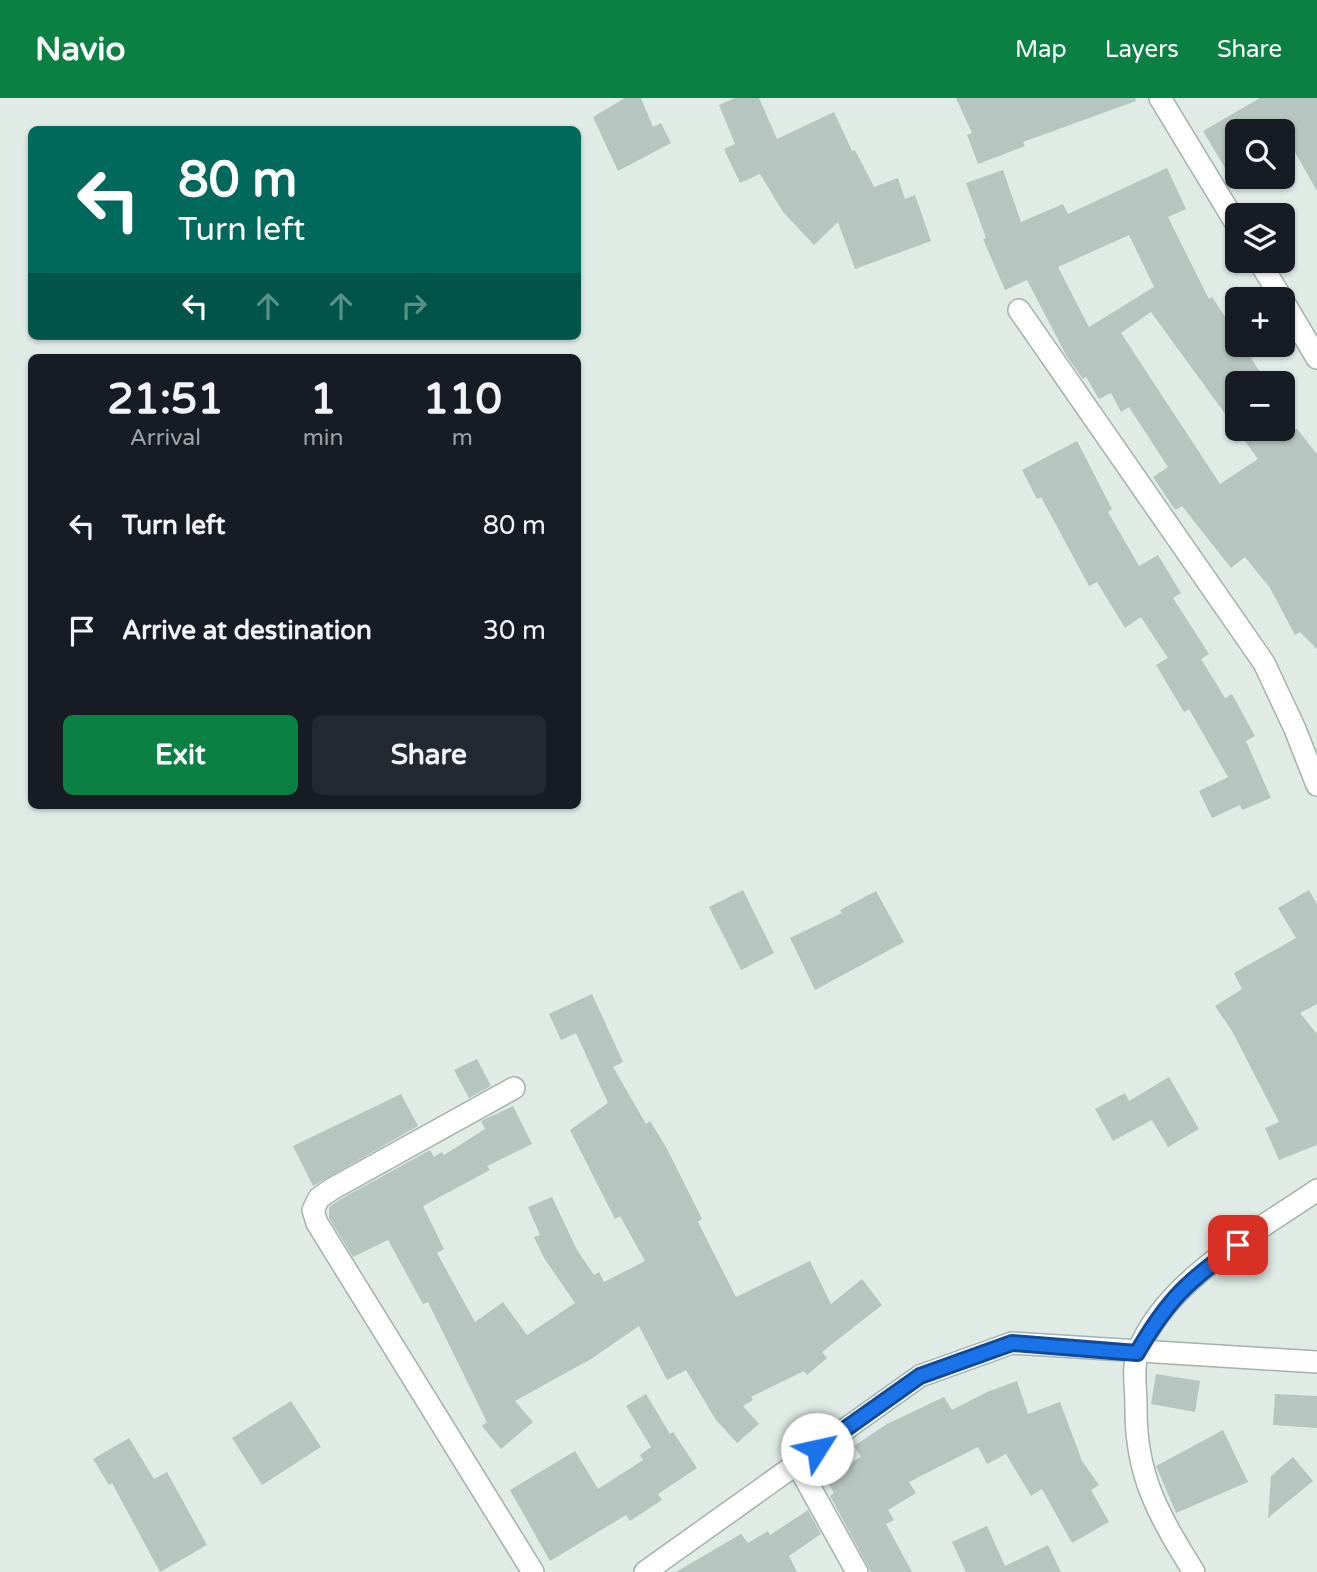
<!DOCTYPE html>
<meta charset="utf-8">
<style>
:root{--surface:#171b24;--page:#242831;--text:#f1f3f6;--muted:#9ea1a6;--accent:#0b8043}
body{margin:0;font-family:"Varela Round",sans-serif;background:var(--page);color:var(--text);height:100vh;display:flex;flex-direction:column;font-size:26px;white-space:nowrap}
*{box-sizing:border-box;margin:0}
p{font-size:23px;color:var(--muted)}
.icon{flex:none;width:38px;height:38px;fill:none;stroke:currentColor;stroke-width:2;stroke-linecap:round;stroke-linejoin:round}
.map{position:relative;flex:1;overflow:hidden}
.side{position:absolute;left:28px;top:256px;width:553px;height:455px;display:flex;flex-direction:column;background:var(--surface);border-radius:10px;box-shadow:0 2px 5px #0004}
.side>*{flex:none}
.banner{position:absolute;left:28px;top:28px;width:553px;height:214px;border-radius:10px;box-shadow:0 2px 5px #0004;background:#00695c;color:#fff;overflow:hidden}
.controls{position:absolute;left:1225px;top:21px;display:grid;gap:14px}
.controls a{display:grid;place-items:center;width:70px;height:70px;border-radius:10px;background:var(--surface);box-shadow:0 2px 5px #0004;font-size:35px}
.pin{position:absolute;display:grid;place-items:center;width:60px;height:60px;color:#fff;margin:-30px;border-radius:14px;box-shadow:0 4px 10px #0006}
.me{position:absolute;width:77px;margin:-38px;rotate:55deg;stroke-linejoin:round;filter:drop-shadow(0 0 5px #0008)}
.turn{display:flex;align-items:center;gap:24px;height:147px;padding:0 35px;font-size:32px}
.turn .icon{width:91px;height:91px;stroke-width:2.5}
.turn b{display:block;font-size:49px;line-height:60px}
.lanes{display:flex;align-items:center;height:66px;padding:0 35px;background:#0003;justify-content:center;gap:35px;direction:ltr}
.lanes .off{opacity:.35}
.eta{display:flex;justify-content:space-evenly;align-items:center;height:119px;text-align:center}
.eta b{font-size:42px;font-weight:800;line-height:49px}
.action{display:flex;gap:14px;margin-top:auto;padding:14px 35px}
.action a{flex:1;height:80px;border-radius:10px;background:var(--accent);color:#fff;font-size:28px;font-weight:800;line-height:80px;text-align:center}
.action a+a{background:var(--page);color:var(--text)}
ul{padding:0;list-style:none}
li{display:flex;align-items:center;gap:21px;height:105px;padding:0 35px}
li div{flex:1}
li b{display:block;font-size:26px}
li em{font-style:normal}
header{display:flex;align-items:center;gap:42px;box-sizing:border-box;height:98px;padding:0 35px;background:var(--accent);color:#fff}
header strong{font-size:33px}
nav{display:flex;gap:38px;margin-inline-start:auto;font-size:24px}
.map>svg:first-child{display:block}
</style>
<header>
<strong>Navio</strong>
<nav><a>Map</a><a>Layers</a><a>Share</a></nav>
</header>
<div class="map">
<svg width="1317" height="1474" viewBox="0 0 1317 1474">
<rect width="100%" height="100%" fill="#e0ebe6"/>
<g fill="#b6c5bf" fill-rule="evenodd">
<path d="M625,0H641L653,29L661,25L671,45L618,73L593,19Z"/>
<path d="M735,0H759L777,41L834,14L852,53L855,52L874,89L898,80L905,101L915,97L931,143L855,171L838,124L814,147L783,114L760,76L740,85L724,51L735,46L719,7Z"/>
<path d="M956,0H1135L1136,3L1023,44L1025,48L978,66L967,37L972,35Z"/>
<path d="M1260,0H1317V93L1283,33H1237V90L1203,33Z"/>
<path d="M1167,70L1186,111L1168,119L1209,201L1212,199L1235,234L1237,232V247H1247L1254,258L1251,260L1267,285H1237V331H1297L1317,356V551L1300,534L1295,537L1270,490L1245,459L1231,470L1182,408L1175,412L1153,379L1168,369L1129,309L1121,314L1111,295L1099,301L1086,279L1083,281L1066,257L1027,182L1005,192L983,141L986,140L966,85L1003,72L1021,124L1063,106L1068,116ZM1129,137L1154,189L1089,229L1058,169ZM1151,214L1258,361L1220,386L1121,235Z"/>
<path d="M1077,343L1112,411L1108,414L1139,468L1158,457L1181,495L1173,500L1209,556L1201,561L1225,600L1232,596L1255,638L1246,643L1271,700L1242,712L1240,707L1212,720L1199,693L1228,679L1189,611L1184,614L1156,567L1168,560L1141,519L1125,530L1097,484L1089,488L1041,399L1037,401L1022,372Z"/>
<path d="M743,792L774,855L741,872L709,809Z"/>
<path d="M1309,792L1317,806V906L1300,915L1317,936V1047L1279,1062L1265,1030L1279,1024L1232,933L1215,908L1242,891L1234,875L1296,840L1278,810Z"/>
<path d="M876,793L904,844L815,892L790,840L842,815L840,812Z"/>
<path d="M592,896L623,964L613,969L646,1026L650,1023L666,1049L702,1121L698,1124L736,1199L810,1163L831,1206L862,1181L882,1207L822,1254L827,1260L807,1277L804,1273L751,1299L753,1302L743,1308L759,1326L737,1345L716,1322L686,1272L667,1282L639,1228L591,1261L515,1303L533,1324L501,1351L482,1328L487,1324L428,1204L423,1206L388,1142L353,1159L329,1120V1109L339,1102L430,1052L434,1059L442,1054L444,1057L485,1031L481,1023L513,1008L532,1046L487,1068L490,1072L423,1108L444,1151L437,1155L475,1224L503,1204L527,1237L575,1205L544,1160L534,1139L540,1137L528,1109L552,1099L577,1152L594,1177L599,1174L604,1184L645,1163L620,1118L615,1121L570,1032L608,1005L576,935L561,942L549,916Z"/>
<path d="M477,961L491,988L469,1000L454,972Z"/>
<path d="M1169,979L1199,1031L1168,1049L1152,1022L1113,1043L1095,1011L1125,995L1129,1003Z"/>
<path d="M401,996L418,1028L313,1088L293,1048Z"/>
<path d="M1156,1276L1200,1283L1195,1314L1151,1306Z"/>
<path d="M1017,1283L1028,1316L1060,1304L1082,1363L1099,1387L1091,1392L1109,1424L1072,1445L1042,1391L1031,1398L1006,1356L987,1366L978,1349L909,1384L916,1395L888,1412L894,1422L886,1426L912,1474H871L830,1398L834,1395L825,1379L861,1359L854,1348L887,1326L944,1299L952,1312L987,1294Z"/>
<path d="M646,1296L670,1336L673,1334L697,1370L658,1396L662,1402L630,1423L626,1417L550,1463L510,1392L575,1353L598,1391L643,1362L640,1357L651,1349L626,1308Z"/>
<path d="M1275,1296L1317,1298V1330L1273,1327Z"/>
<path d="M291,1303L321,1349L262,1387L232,1340Z"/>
<path d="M1223,1332L1248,1384L1176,1415L1156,1368Z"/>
<path d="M129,1340L154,1381L167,1374L207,1447L160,1474L112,1385L109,1387L93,1361Z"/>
<path d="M1293,1359L1313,1383L1268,1420L1271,1378Z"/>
<path d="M808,1412L821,1436L789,1458L797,1474H676L741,1436L748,1445L768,1433L770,1437Z"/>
<path d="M987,1428L1005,1468L1048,1447L1061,1474H966L952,1444Z"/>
</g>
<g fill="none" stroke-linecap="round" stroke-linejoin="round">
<defs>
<g id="minor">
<path d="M1160,0L1237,127"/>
<path d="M1259,163L1282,201"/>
<path d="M1283,203L1317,260"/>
<path d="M1019,212L1264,565L1295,631L1317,687"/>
<path d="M514,990L332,1091L319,1100L313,1112L317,1125L533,1474"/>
<path d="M797,1366L857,1474"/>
<path d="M1194,1474C1158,1416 1135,1377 1136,1307C1136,1291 1132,1268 1138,1254C1164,1183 1258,1133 1317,1092"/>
</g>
<path id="tertiary" d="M645,1474L920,1278L1012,1245L1317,1264"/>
</defs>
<use href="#minor" stroke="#a3b2ad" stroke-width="24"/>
<use href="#tertiary" stroke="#a3b2ad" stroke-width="24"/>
<use href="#minor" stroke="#fff" stroke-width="21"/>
<use href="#tertiary" stroke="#fff" stroke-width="21"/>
</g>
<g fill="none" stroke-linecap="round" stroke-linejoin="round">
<defs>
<path id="route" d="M817,1351L920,1278L1012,1245L1137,1255C1168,1201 1188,1183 1238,1147"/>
</defs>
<use href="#route" stroke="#114b97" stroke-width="18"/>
<use href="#route" stroke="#1a73e8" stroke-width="12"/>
</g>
</svg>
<div class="controls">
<a><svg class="icon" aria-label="search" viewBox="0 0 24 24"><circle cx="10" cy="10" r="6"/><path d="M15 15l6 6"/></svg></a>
<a><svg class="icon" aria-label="layers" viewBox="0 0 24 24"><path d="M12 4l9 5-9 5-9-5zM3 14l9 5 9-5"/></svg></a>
<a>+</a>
<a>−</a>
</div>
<div class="pin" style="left:1238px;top:1147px;background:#d93025"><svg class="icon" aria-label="arrive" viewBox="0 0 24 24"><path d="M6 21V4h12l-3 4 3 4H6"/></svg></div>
<svg class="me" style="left:817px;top:1351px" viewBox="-20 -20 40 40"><circle r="19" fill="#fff"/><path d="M0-13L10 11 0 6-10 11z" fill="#1a73e8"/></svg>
<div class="banner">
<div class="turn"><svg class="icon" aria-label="left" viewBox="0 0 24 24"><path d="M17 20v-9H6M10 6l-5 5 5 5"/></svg><div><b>80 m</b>Turn left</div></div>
<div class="lanes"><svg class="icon" aria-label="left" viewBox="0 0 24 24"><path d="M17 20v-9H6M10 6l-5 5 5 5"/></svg><svg class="icon off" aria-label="ahead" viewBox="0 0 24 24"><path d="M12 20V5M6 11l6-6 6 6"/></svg><svg class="icon off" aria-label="ahead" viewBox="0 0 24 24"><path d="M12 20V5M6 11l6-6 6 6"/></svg><svg class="icon off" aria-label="right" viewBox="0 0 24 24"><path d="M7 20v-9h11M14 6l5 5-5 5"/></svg></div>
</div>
<section class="side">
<div class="eta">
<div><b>21:51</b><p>Arrival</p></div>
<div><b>1</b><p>min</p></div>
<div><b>110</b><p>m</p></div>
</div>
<ul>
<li><svg class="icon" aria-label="left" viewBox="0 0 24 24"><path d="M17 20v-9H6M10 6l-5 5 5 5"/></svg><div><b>Turn left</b></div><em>80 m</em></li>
<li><svg class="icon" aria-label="arrive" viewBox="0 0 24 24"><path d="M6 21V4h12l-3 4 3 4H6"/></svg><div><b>Arrive at destination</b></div><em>30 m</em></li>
</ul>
<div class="action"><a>Exit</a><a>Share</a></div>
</section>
</div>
